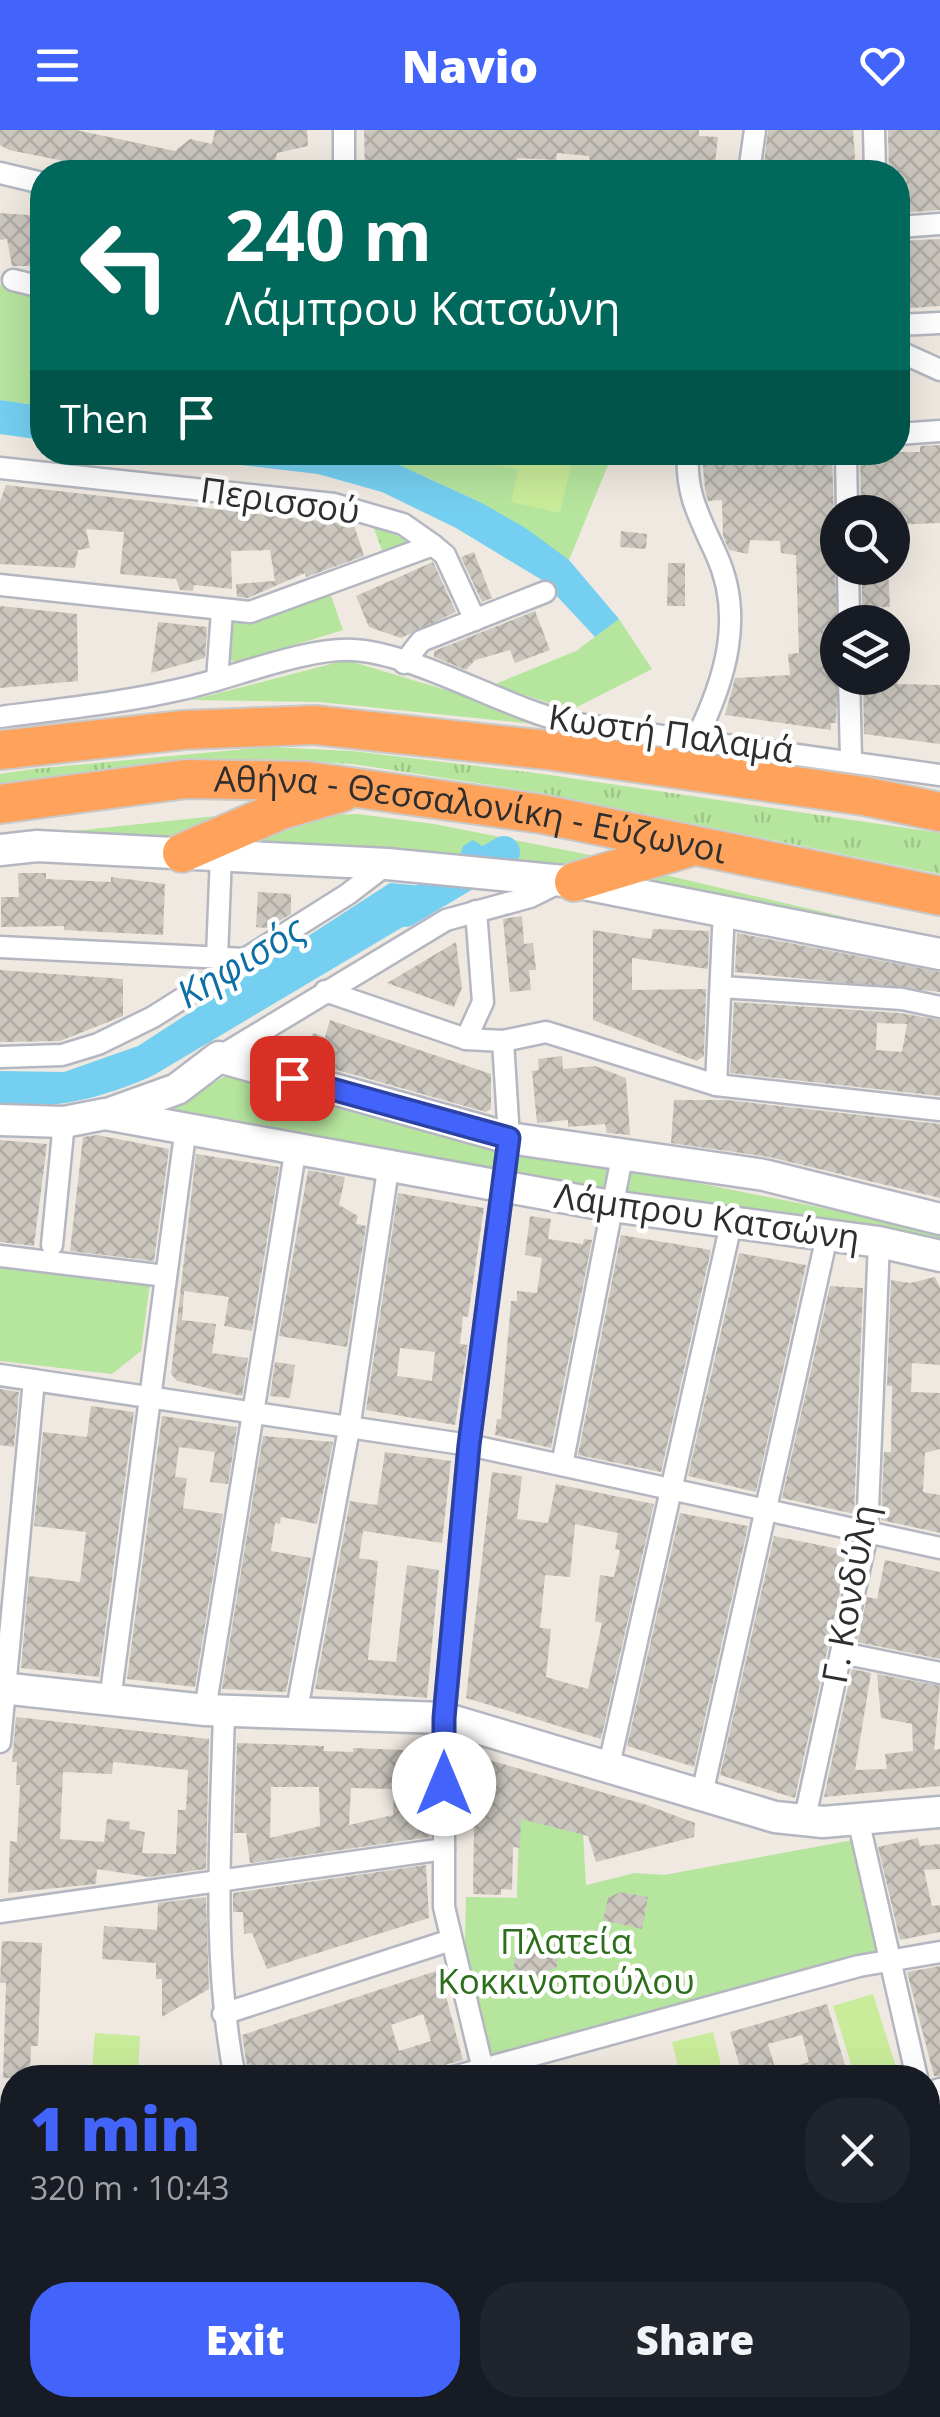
<!DOCTYPE html>
<meta charset="utf-8">
<style>
:root{--surface:#171b24;--page:#20242c;--text:#f1f3f6;--muted:#9ea1a6;--accent:#4264fb}
body{margin:0;font-family:"Open Sans",sans-serif;background:var(--page);color:var(--text);height:100vh;display:flex;flex-direction:column;font-size:38px;white-space:nowrap}
*{box-sizing:border-box;margin:0}
p{font-size:32px;color:var(--muted)}
.icon{flex:none;width:55px;height:55px;fill:none;stroke:currentColor;stroke-width:2;stroke-linecap:round;stroke-linejoin:round}
.map{position:relative;flex:1;overflow:hidden}
.sheet{position:absolute;left:0px;top:1935px;width:940px;height:352px;display:flex;flex-direction:column;background:var(--surface);border-radius:40px 40px 0 0;box-shadow:0 10px 40px #0002}
.sheet>*{flex:none}
.guide{position:absolute;left:30px;top:30px;width:880px;height:305px;border-radius:40px;box-shadow:0 10px 40px #0002;background:#00695c;color:#fff;overflow:hidden}
.tools{position:absolute;left:820px;top:365px;display:grid;gap:20px}
.tools a{display:grid;place-items:center;width:90px;height:90px;border-radius:50%;background:var(--surface);box-shadow:0 10px 40px #0002;font-size:50px}
.pin{position:absolute;display:grid;place-items:center;width:85px;height:85px;color:#fff;margin:-42px;border-radius:20px;box-shadow:0 5px 15px #0006}
.me{position:absolute;width:110px;margin:-55px;rotate:0deg;stroke-linejoin:round;filter:drop-shadow(0 0 8px #0008)}
.turn{display:flex;align-items:center;gap:35px;height:210px;padding:0 30px;font-size:45px}
.turn .icon{width:130px;height:130px;stroke-width:2.5}
.turn b{display:block;font-size:70px;line-height:85px}
.then{display:flex;align-items:center;height:95px;padding:0 30px;background:#0003;gap:20px;font-size:38px}
.round{display:grid;place-items:center;flex:none;width:105px;height:105px;border-radius:40px;background:var(--page)}
.headline{display:flex;align-items:center;justify-content:space-between;height:170px;padding:0 30px}
h1{font-size:60px;font-weight:800;line-height:75px;color:var(--accent)}
.action{display:flex;gap:20px;margin-top:auto;padding:20px 30px}
.action a{flex:1;height:115px;border-radius:40px;background:var(--accent);color:#fff;font-size:40px;font-weight:800;line-height:115px;text-align:center}
.action a+a{background:var(--page);color:var(--text)}
header{display:flex;justify-content:space-between;align-items:center;height:130px;padding:0 30px;background:var(--accent);color:#fff;font-size:45px;font-weight:800}
.map>svg:first-child{display:block}
</style>
<header><svg class="icon" aria-label="menu" viewBox="0 0 24 24"><path d="M4 6h16M4 12h16M4 18h16"/></svg>Navio<svg class="icon" aria-label="heart" viewBox="0 0 24 24"><path d="M12 20l-8-8c-3-5 5-10 8-4 3-6 11-1 8 4z"/></svg></header>
<div class="map">
<svg width="940" height="2287" viewBox="0 0 940 2287">
<defs>
<pattern id="grass-tufts" width="24" height="20" patternUnits="userSpaceOnUse" patternTransform="scale(2.5)"><rect width="24" height="20" fill="#b6e59e"/><path d="M3 7l-1-3M5 7V3M7 7l1-3M15 17l-1-3M17 17v-4M19 17l1-3" fill="none" stroke="#9dc588"/></pattern>
<pattern id="forest-firs" width="22" height="20" patternUnits="userSpaceOnUse" patternTransform="scale(2.5)"><rect width="22" height="20" fill="#b6e59e"/><path d="M5 1l3.5 6h-7zM16 11l3.5 6h-7z" fill="#9dc588"/></pattern>
<pattern id="building-cross-hatch" width="8" height="8" patternUnits="userSpaceOnUse" patternTransform="scale(2.5)"><rect width="8" height="8" fill="#cbc7bf"/><path d="M0 0l8 8M0 8l8-8" fill="none" stroke="#afaba4"/></pattern>
</defs>
<rect width="100%" height="100%" fill="#efe9e1"/>
<g fill="url(#grass-tufts)">
<path d="M377,395L405,410L409,419L385,428L373,396Z"/>
<path d="M268,617L352,621L543,644L940,703V744L542,663L352,634L266,629L101,641L0,654V644L33,639Z"/>
</g>
<path fill="url(#forest-firs)" d="M727,2275H854L855,2284L725,2287Z"/>
<g fill="#b6e59e">
<path d="M0,155L42,165V276L0,270Z"/>
<path d="M373,323H613L569,430L482,373Z"/>
<path d="M330,463L343,500L239,532L226,530L228,492H255Z"/>
<path d="M619,489L652,539L571,580L493,555L576,521Z"/>
<path d="M346,530L466,566L535,594L319,572L192,570Z"/>
<path d="M235,684L176,705L145,708L73,701Z"/>
<path d="M358,684L434,694L610,729L577,744L250,716L254,703L307,685Z"/>
<path d="M661,744L904,801L612,750Z"/>
<path d="M226,946L428,999L913,1096L940,1103V1119L285,1005L167,979Z"/>
<path d="M0,1133L150,1153L141,1221L112,1244L0,1231Z"/>
<path d="M519,1686L583,1702L586,1755L635,1743L664,1745L853,1710L880,1830L494,1934L465,1813L466,1767L517,1768Z"/>
</g>
<g fill="#c9ec9a">
<path d="M444,323H574L560,383L511,372L518,340Z"/>
<path d="M873,1864L896,1937L855,1947L833,1876Z"/>
<path d="M713,1902L724,1947H681L672,1912Z"/>
<path d="M95,1903L140,1906L138,1945L92,1942Z"/>
<path d="M166,2275H209L213,2287H129Z"/>
<path d="M216,2275H328L330,2283L316,2287H220Z"/>
</g>
<g fill="#75cff0">
<path d="M0,270L42,276V310L0,304Z"/>
<path d="M136,323H373L482,373L527,399L569,430L619,489L595,507L542,450L456,398L382,362L318,344Z"/>
<path d="M473,710L514,736L458,732L463,716Z"/>
<path d="M390,753L465,760L154,945C106,967 53,981 0,975V941L64,942L138,916Z"/>
</g>
<g fill="none" stroke-linecap="round" stroke-linejoin="round">
<path stroke="#75cff0" stroke-width="32" d="M405,781L504,722"/>
</g>
<g fill="url(#building-cross-hatch)" fill-rule="evenodd">
<path d="M0,0H76L175,21L190,9L212,14L215,0H307L308,16L277,23L273,42H119L9,20L0,15Z"/>
<path d="M364,0H699V6L718,7L714,42L616,32V42H592L589,26L557,23L556,30L517,28L515,42H482L484,34L416,32V42H369L365,41Z"/>
<path d="M768,0H853L856,42H763Z"/>
<path d="M888,0H940V80L898,83V42H889Z"/>
<path d="M0,83L42,86V136H12L7,109L0,110Z"/>
<path d="M940,109V176L898,179V111Z"/>
<path d="M940,315V393L892,395V382H861L860,322H920V316Z"/>
<path d="M702,322H832L838,541L836,593H831V600L725,585L735,548L790,545L788,524L799,523L796,425L781,423L780,411L750,410L748,424L729,420L723,406L722,370L708,371L705,360Z"/>
<path d="M6,355L354,395L364,426L306,447L305,443L248,468L237,467L236,454L275,451L270,420L231,421L232,459L194,455L193,461L180,460L176,449L120,444L124,402L86,399L90,418L78,420L75,438L0,434V371Z"/>
<path d="M621,401L647,404L646,419L620,417Z"/>
<path d="M474,422L492,468L482,472L461,427Z"/>
<path d="M433,432L456,482L401,508L369,497L356,466Z"/>
<path d="M668,433H685V476H667Z"/>
<path d="M862,438H888L890,477L862,478Z"/>
<path d="M0,476L77,484L78,551L0,558Z"/>
<path d="M535,481L550,520L515,533L510,520L475,530L466,540L434,527V521Z"/>
<path d="M158,492L207,497L205,528L151,543Z"/>
<path d="M863,548H897L898,554L940,555V614L864,604Z"/>
<path d="M18,743H46V749L111,752V747L165,754L163,805L64,800V796L1,797V767H19Z"/>
<path d="M258,762L291,764V784L267,798L256,797Z"/>
<path d="M522,786L524,814L533,813L536,840H529L531,860L510,862L503,789Z"/>
<path d="M653,799L709,801L708,839L632,828V860L706,859L704,926L697,931L593,890V800L651,809Z"/>
<path d="M737,803L940,842V862L735,842Z"/>
<path d="M456,812L462,858L454,877L387,853Z"/>
<path d="M0,840L123,849V886L60,911L0,912Z"/>
<path d="M734,872L900,883L940,890V966L730,943ZM877,893L907,894L902,922L876,920Z"/>
<path d="M330,890L491,944V979L486,982L305,931L313,903L325,907Z"/>
<path d="M562,926L563,939L595,936L626,948L630,1005L607,1003L605,994L568,997V990L537,993L532,941L539,940L538,929Z"/>
<path d="M674,970H727L940,994V1068L769,1027L671,1013Z"/>
<path d="M97,1005L169,1019L154,1131L70,1121L83,1007Z"/>
<path d="M0,1010L47,1014L34,1116L0,1112Z"/>
<path d="M196,1024L279,1037L252,1201L224,1196L229,1167L184,1161L182,1190L216,1194L212,1223L248,1228L242,1266L177,1251L171,1244Z"/>
<path d="M308,1040L345,1047L339,1075L358,1086L356,1094L366,1096L347,1217L279,1206Z"/>
<path d="M398,1063L484,1078L468,1187L463,1186L460,1214L468,1215L455,1295L366,1280ZM400,1218L435,1222L432,1251L397,1246Z"/>
<path d="M530,1086L551,1089L548,1109L583,1114L584,1109L592,1110L551,1318L495,1305L497,1289H501L511,1171H517V1161L537,1163L542,1128L525,1125Z"/>
<path d="M621,1105L711,1120L661,1342L578,1325Z"/>
<path d="M739,1123L806,1135L756,1362L688,1346Z"/>
<path d="M935,1147L940,1158V1235L912,1233L911,1262L940,1263V1319L925,1323L923,1362L940,1365V1403L881,1390L884,1322H891L892,1256H887L891,1150L910,1153Z"/>
<path d="M830,1156L863,1158L854,1384L782,1368Z"/>
<path d="M275,1232L295,1235L290,1268L270,1266Z"/>
<path d="M0,1259L19,1262L14,1317L0,1315Z"/>
<path d="M91,1276L134,1282L99,1547L21,1538L29,1446L80,1452L86,1402L34,1396L43,1302L87,1307Z"/>
<path d="M162,1286L237,1297L228,1354L210,1352L215,1322L179,1317L175,1347L187,1348L183,1378L223,1384L195,1557L127,1549Z"/>
<path d="M263,1306L333,1312L317,1394L281,1387L280,1394L275,1393L271,1421L311,1428L286,1562L222,1559Z"/>
<path d="M385,1322L451,1331L442,1413L363,1401L359,1428L378,1431L368,1530L396,1532L407,1435L439,1440L427,1568L315,1559L350,1371L377,1375Z"/>
<path d="M492,1342L522,1346L517,1389L548,1393L556,1354L654,1374L601,1609L466,1568ZM575,1394L618,1403L615,1419L620,1420L614,1447L600,1445L595,1491L602,1493L588,1559L546,1547L551,1499L540,1498L545,1445L570,1447Z"/>
<path d="M680,1383L748,1396L694,1637L627,1616Z"/>
<path d="M774,1406L849,1421L795,1668L720,1645Z"/>
<path d="M885,1430L940,1442V1529L857,1512L867,1467L877,1469Z"/>
<path d="M852,1539L871,1543L855,1640L887,1639L885,1624L913,1621L912,1594L881,1588L877,1544L940,1556L934,1620L940,1619V1656L824,1667Z"/>
<path d="M16,1587L209,1609L206,1739L149,1747L97,1739L96,1754L8,1763L10,1711L17,1712L20,1655H16L17,1632H12ZM113,1632L188,1640L186,1680H178L176,1724L142,1723L145,1702L129,1699L130,1692L107,1689L104,1712L60,1709L63,1642L112,1644Z"/>
<path d="M237,1613L324,1616V1621L353,1622V1618L430,1621V1707L250,1733L246,1703H234ZM271,1657H319L320,1696L270,1708ZM351,1658L394,1659L393,1685L349,1695Z"/>
<path d="M475,1626L647,1675L695,1693L694,1707L596,1732L588,1706L521,1689L520,1718L513,1717L512,1760L501,1759V1765L473,1764Z"/>
<path d="M918,1708L920,1716L940,1714V1739L924,1740L932,1776L940,1775V1802L900,1810L878,1717Z"/>
<path d="M426,1735L429,1788L267,1839L252,1803L244,1804L243,1782H233V1763Z"/>
<path d="M620,1762L648,1767L642,1799L603,1790L608,1768Z"/>
<path d="M206,1767L209,1859L162,1887V1849H156V1833L102,1829L104,1796L157,1800L158,1773Z"/>
<path d="M2,1811L42,1813L38,1916H31L30,1948H3L6,1853H0Z"/>
<path d="M517,1811L559,1815L557,1837L533,1848L513,1845Z"/>
<path d="M940,1836V1946H934L907,1842Z"/>
<path d="M439,1840L463,1930L445,1935L437,1945L249,1948L242,1905ZM423,1884L431,1911L399,1921L391,1895Z"/>
<path d="M827,1874L847,1942L827,1948H743L730,1902ZM802,1905L809,1932L776,1941L768,1914Z"/>
</g>
<g fill="none" stroke-linecap="round" stroke-linejoin="round">
<defs>
<g id="street">
<path d="M874,0L875,42"/>
<path d="M344,42V0"/>
<path d="M749,42L755,0"/>
<path d="M0,43L42,53"/>
<path d="M898,97L940,94"/>
<path d="M13,150L42,157"/>
<path d="M898,195L940,193"/>
<path d="M898,221L940,240"/>
<path d="M898,304L940,301"/>
<path d="M688,322C685,364 700,388 716,424C745,486 725,551 696,609"/>
<path d="M846,322L847,382"/>
<path d="M0,338L334,374L403,394L433,415"/>
<path d="M848,438L849,492"/>
<path d="M0,455L250,482L433,415L445,425L475,490"/>
<path d="M404,533L421,511L545,462"/>
<path d="M849,548L851,629"/>
<path d="M217,550L222,481"/>
<path d="M0,587C60,579 122,573 182,559C229,549 307,517 353,520C415,523 502,577 570,593L940,645"/>
<path d="M0,817L245,829"/>
<path d="M217,827L221,725"/>
<path d="M721,857L902,869L940,877"/>
<path d="M325,861L466,909L503,911L546,902L716,955L940,980"/>
<path d="M466,909L483,872L476,781"/>
<path d="M0,927L62,925L98,914L153,887L348,764L387,734"/>
<path d="M219,927L446,790L530,767L562,751"/>
<path d="M716,955L724,779"/>
<path d="M52,1115L64,992"/>
<path d="M0,1126L166,1146"/>
<path d="M0,1245L469,1315L940,1418"/>
<path d="M562,1335L622,1027"/>
<path d="M842,1523L940,1543"/>
<path d="M110,1570L186,997"/>
<path d="M205,1580L296,1017"/>
<path d="M224,1581C221,1703 211,1827 235,1948"/>
<path d="M296,1585L349,1299L389,1033"/>
<path d="M0,1612L34,1250"/>
<path d="M609,1635L731,1094"/>
<path d="M702,1664L827,1106"/>
<path d="M858,1689L917,1948"/>
<path d="M804,1692L867,1404L879,1112"/>
<path d="M0,1782L444,1719"/>
<path d="M223,1884L448,1811"/>
<path d="M450,1948L859,1836L940,1822"/>
<path d="M485,1948L444,1777V1588L469,1315L509,1008L503,911"/>
<path d="M928,1963L940,1959"/>
<path d="M0,2017L12,2016"/>
<path d="M0,2177L12,2174"/>
</g>
<g id="secondary">
<path d="M0,720L37,716L387,734L574,752L940,824"/>
<path d="M113,982L177,959L219,927L509,1008L764,1045L940,1089"/>
<path d="M0,990L64,992L105,984L611,1076L879,1112L940,1126"/>
<path d="M0,1558L205,1580L444,1588L775,1687L823,1692L940,1682"/>
</g>
<g id="primary">
<path d="M928,2125L940,2120"/>
<path d="M521,2287L552,2275"/>
<path d="M579,2287L609,2275"/>
</g>
<g id="highway">
<path d="M0,620L183,600L315,595L547,620L864,666L940,682"/>
<path id="s1" d="M0,674L186,649L307,651L542,684L940,766"/>
<path d="M182,723L281,680L343,662"/>
<path d="M574,752L687,718"/>
</g>
</defs>
<use href="#street" stroke="#b4b7c1" stroke-width="25"/>
<use href="#secondary" stroke="#b4b7c1" stroke-width="35"/>
<use href="#primary" stroke="#c9c9c9" stroke-width="38"/>
<use href="#highway" stroke="#c9c9c9" stroke-width="42"/>
<use href="#street" stroke="#fff" stroke-width="20"/>
<use href="#secondary" stroke="#fff" stroke-width="30"/>
<use href="#primary" stroke="#f2d163" stroke-width="32"/>
<use href="#highway" stroke="#ffa35c" stroke-width="38"/>
<g stroke="#a3a6b8" stroke-width="5">
<path d="M928,1993L940,1989"/>
<path d="M928,2011L940,2007"/>
</g>
</g>
<g fill="none" stroke-linecap="round" stroke-linejoin="round">
<defs>
<path id="route" d="M292,948L509,1008L469,1315L444,1588V1654"/>
</defs>
<use href="#route" stroke="#2b41a3" stroke-width="25"/>
<use href="#route" stroke="#4264fb" stroke-width="18"/>
</g>
<g text-anchor="middle" stroke-width="9" stroke-linejoin="round" paint-order="stroke">
<g font-size="35" fill="#2e2e2e" stroke="#fff">
<text transform="translate(280 371) rotate(8)" y="12">Περισσού</text>
<text transform="translate(671 604) rotate(8)" y="12">Κωστή Παλαμά</text>
<text dy="12" stroke="none"><textPath href="#s1" startOffset="475">Αθήνα - Θεσσαλονίκη - Εύζωνοι</textPath></text>
<text transform="translate(707 1087) rotate(8)" y="12">Λάμπρου Κατσώνη</text>
<text transform="translate(850 1464) rotate(-80)" y="12">Γ. Κονδύλη</text>
</g>
<g font-size="35" fill="#2c6e1b" stroke="#fff">
<text x="566" y="1824">Πλατεία<tspan x="566" dy="40">Κοκκινοπούλου</tspan></text>
</g>
<g font-size="38" font-style="italic" fill="#0d6fa3" stroke="#fff">
<text transform="translate(241 832) rotate(-31)" y="13">Κηφισός</text>
</g>
</g>
</svg>
<div class="tools">
<a><svg class="icon" aria-label="search" viewBox="0 0 24 24"><circle cx="10" cy="10" r="6"/><path d="M15 15l6 6"/></svg></a>
<a><svg class="icon" aria-label="layers" viewBox="0 0 24 24"><path d="M12 4l9 5-9 5-9-5zM3 14l9 5 9-5"/></svg></a>
</div>
<div class="pin" style="left:292px;top:948px;background:#d93025"><svg class="icon" aria-label="arrive" viewBox="0 0 24 24"><path d="M6 21V4h12l-3 4 3 4H6"/></svg></div>
<svg class="me" style="left:444px;top:1654px" viewBox="-20 -20 40 40"><circle r="19" fill="#fff"/><path d="M0-13L10 11 0 6-10 11z" fill="#4264fb"/></svg>
<div class="guide">
<div class="turn"><svg class="icon" aria-label="left" viewBox="0 0 24 24"><path d="M17 20v-9H6M10 6l-5 5 5 5"/></svg><div><b>240 m</b>Λάμπρου Κατσώνη</div></div>
<div class="then">Then<svg class="icon" aria-label="arrive" viewBox="0 0 24 24"><path d="M6 21V4h12l-3 4 3 4H6"/></svg></div>
</div>
<section class="sheet">
<div class="headline"><div><h1>1 min</h1><p>320 m · 10:43</p></div><a class="round"><svg class="icon" aria-label="close" viewBox="0 0 24 24"><path d="M6 6l12 12M18 6L6 18"/></svg></a></div>
<div class="action"><a>Exit</a><a>Share</a></div>
</section>
</div>
